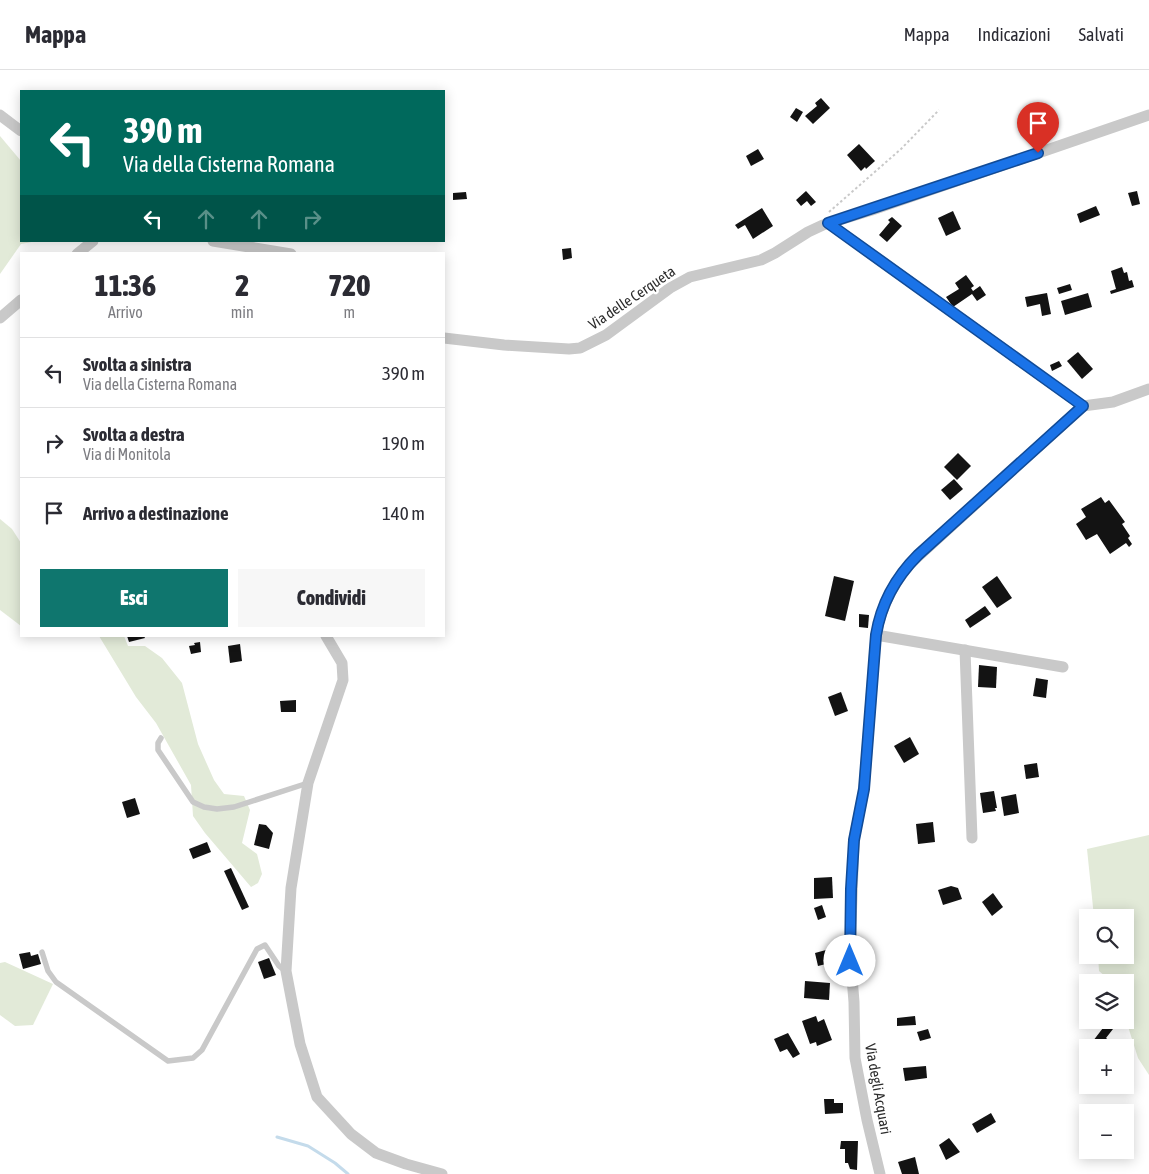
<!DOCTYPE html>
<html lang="it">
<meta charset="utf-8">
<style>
:root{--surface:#fff;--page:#f7f7f7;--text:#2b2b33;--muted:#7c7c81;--line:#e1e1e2;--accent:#0f766e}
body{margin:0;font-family:"Asap Condensed",sans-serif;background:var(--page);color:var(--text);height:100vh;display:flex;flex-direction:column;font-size:19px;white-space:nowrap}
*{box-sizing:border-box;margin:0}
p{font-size:16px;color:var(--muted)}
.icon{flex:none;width:28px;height:28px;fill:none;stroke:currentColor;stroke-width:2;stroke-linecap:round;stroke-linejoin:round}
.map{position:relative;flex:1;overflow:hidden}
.panel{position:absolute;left:20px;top:182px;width:425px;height:385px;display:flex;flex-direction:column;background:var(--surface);border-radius:0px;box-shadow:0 2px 12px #0003}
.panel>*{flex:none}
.guide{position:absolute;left:20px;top:20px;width:425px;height:152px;border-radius:0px;box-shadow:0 2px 12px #0003;background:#00695c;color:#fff;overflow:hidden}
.controls{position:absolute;left:1079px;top:839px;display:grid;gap:10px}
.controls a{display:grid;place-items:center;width:55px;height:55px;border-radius:0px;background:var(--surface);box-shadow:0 2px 12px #0003;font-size:25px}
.pin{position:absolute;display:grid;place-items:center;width:42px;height:42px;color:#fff;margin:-51px -21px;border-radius:50% 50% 50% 0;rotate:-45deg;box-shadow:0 0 5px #0007}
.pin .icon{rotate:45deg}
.me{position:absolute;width:55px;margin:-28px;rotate:0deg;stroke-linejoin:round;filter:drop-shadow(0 0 4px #0008)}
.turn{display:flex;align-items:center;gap:18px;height:105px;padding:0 20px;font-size:22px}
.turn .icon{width:65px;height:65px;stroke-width:2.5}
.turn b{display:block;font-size:35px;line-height:42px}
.lanes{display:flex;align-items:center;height:48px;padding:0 20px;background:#0003;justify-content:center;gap:25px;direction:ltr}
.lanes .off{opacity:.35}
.eta{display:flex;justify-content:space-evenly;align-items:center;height:85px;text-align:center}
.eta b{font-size:30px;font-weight:800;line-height:35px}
.action{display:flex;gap:10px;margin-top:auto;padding:10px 20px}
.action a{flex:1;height:58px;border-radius:0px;background:var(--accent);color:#fff;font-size:20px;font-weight:800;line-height:58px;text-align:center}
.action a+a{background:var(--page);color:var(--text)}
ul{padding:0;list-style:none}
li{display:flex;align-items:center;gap:15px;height:70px;padding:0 20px;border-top:1px solid var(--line)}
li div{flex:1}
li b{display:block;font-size:19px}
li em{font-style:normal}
header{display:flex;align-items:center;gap:30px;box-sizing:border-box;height:70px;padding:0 25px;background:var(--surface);border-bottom:1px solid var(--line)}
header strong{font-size:24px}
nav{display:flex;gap:28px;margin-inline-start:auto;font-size:18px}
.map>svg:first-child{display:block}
</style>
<header>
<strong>Mappa</strong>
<nav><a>Mappa</a><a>Indicazioni</a><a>Salvati</a></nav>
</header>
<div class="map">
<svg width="1149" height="1104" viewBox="0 0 1149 1104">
<rect width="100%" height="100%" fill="#fff"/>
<g fill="#e2ead8">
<path d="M0,66L21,91V171H37L21,174L0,204Z"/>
<path d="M0,449L12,459L21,473V556L0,540Z"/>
<path d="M99,566H124L128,576H145L162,588L182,613L198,674L214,710L224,724L244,726L250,740L242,773L257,784L262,804L258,813L251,817L205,763L193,746L191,715L156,653L136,627Z"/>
<path d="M1149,765V1005L1138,988L1125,947V912H1112L1099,901L1098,885H1125V848L1094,847L1087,779Z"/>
<path d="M5,892L53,914L33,955L15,956L0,945V893Z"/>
</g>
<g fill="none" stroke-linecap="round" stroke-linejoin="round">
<path stroke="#c4dbeb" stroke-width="3" d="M277,1067L308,1076L335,1093L348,1104"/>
</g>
<g fill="#131313">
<path d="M821,28L830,38L813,54L805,46L817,36L815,33Z"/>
<path d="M796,38L803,42L797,52L790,47Z"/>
<path d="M859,74L875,91L866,99L865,97L861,101L847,85Z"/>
<path d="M758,79L764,89L751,96L746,86Z"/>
<path d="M806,121L816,132L811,136L807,131L801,136L796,130Z"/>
<path d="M1137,121L1140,134L1132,136L1128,123Z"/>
<path d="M466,122L467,129L453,130V123Z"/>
<path d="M1096,136L1100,145L1080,153L1077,144Z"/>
<path d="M762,138L773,156L753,169L745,155L738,159L735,155Z"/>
<path d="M953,141L961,159L946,166L938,148Z"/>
<path d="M892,147L902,156L887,172L879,165L890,152L888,150Z"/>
<path d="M571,178L572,188L563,190L562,179Z"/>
<path d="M1122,197L1124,203L1127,202L1129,211L1132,210L1134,217L1111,224L1110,221L1116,219L1111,201Z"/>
<path d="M966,205L974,216L971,218L973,221L980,216L986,225L977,231L972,224L953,237L946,227L959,219L955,213Z"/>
<path d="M1070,214L1072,220L1059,224L1057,218Z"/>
<path d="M1047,223L1051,244L1042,246L1040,234L1027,237L1025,227Z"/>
<path d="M1088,223L1092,237L1065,245L1061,231Z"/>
<path d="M1078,282L1093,299L1082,309L1067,291Z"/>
<path d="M1059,291L1062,296L1052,301L1050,295Z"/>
<path d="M958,383L971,396L957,410L944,397Z"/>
<path d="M954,409L963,419L950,430L941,420Z"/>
<path d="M1101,427L1105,433L1109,430L1125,452L1122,454L1130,466L1128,468L1132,474L1129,477L1126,473L1110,484L1097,464L1086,470L1076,454L1086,447L1081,439Z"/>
<path d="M834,506L854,511L845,551L825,546Z"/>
<path d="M997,506L1012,528L997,538L982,517Z"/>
<path d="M985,536L991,544L970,558L965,550Z"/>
<path d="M859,544L869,545L868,558L859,557Z"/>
<path d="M127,566H144L145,568L129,572Z"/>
<path d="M200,572L201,582L191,584L189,576L195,575L194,573Z"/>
<path d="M240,574L242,591L230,593L228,576Z"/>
<path d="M979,595L997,597L996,618L978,617Z"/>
<path d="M1036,608L1048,610L1046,628L1033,626Z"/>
<path d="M841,622L848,641L835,646L828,627Z"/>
<path d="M296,630V642H281L280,631Z"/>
<path d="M910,667L919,684L904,693L894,676Z"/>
<path d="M1037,693L1039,707L1026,709L1024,695Z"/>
<path d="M994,721L997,738H995L996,741L983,743L980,723Z"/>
<path d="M1016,724L1019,743L1004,746L1001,727Z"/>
<path d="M135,728L140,744L127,748L122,732Z"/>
<path d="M933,752L935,772L918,774L916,754Z"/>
<path d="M259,754L266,755L273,763L269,779L254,775Z"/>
<path d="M207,772L211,782L193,789L189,779Z"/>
<path d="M231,798L249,837L242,840L224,801Z"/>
<path d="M832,807L833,828L814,829V808Z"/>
<path d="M951,816L958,818L962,829L943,835L938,820Z"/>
<path d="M993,823L1003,837L992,846L982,832Z"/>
<path d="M822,835L826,847L818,850L814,838Z"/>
<path d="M826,880L830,893L818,896L815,883Z"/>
<path d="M30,882L31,886L38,884L41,894L23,899L19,884Z"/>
<path d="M269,888L276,905L264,909L258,892Z"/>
<path d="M805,911L830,913L829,930L804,928Z"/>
<path d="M816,946L818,952L824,949L832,970L817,976L816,972L810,974L802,951Z"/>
<path d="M915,946L916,955L897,956V948Z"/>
<path d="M1106,954L1113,959L1106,968L1112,973L1109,978H1102L1093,971Z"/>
<path d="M928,959L931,968L920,971L917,962Z"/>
<path d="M788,963L800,984L793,988L787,979L780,982L774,969Z"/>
<path d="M926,996L927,1008L905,1011L903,998Z"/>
<path d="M824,1029H834V1033H843V1043L825,1044Z"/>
<path d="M991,1043L996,1052L977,1063L972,1054Z"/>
<path d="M949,1068L960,1082L946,1090L939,1075Z"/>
<path d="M841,1071H858L857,1100L850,1099L848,1093H845V1079H840Z"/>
<path d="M915,1087L919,1104H902L898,1092Z"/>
</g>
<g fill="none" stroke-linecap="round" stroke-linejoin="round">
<path stroke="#c9c9c9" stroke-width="2" stroke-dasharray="2.5 2.5" stroke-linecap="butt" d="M829,142L901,79L939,40"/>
<g stroke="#c9c9c9" stroke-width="5.5">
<path d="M161,668L158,673V680L193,732L204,737L217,739L234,737L308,713"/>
<path d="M42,882L48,901L56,912L168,991L193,988L202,980L257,879L265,875L279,896L285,901"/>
</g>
<g stroke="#c9c9c9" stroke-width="11">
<path d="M0,45L21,61"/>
<path d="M828,153L1083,336L1113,332L1149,319"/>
<path d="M213,171L291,184"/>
<path d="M77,184L93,171"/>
<path d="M0,248L21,230"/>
<path d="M444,268L504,275L569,279L580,278L606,265L670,218L690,207L761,190L775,183L808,162L823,155L872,140L1149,45"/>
<path d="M876,565L1063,597"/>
<path d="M326,566L342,593L343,610L308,713L291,818L286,901L300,974L317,1027L351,1064L376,1083L406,1094L442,1104"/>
<path d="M965,580L972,768"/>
<path d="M880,1104L867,1050L855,988L854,932L850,883L854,770L864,719L876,565C881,537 893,514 911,493L1083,336"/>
</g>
</g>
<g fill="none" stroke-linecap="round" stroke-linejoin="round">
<defs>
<path id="route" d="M850,891L851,819L854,770L864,719L876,565C881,534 896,507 918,485L1083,336L828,153L1038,83"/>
</defs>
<use href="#route" stroke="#114b97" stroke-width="12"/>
<use href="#route" stroke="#1a73e8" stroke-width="9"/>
</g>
<g text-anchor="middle" stroke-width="5" stroke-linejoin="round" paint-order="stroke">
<g font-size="15" fill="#2c2c2c" stroke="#fff">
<text transform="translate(632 228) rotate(-34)" y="5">Via delle Cerqueta</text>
<text transform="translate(878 1019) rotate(80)" y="5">Via degli Acquari</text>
</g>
</g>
</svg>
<div class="controls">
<a><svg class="icon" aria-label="search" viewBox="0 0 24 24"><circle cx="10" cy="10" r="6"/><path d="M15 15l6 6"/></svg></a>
<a><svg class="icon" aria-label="layers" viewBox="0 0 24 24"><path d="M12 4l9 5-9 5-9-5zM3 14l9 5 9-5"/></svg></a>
<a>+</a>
<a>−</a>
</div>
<div class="pin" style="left:1038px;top:83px;background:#d93025"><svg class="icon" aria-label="arrive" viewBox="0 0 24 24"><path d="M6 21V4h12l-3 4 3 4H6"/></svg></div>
<svg class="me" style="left:850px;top:891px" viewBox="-20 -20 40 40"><circle r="19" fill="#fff"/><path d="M0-13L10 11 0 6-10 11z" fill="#1a73e8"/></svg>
<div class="guide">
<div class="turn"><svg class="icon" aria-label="left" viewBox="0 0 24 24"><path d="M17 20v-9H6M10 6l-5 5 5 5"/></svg><div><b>390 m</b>Via della Cisterna Romana</div></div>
<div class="lanes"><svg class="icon" aria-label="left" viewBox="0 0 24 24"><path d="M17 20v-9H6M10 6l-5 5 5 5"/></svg><svg class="icon off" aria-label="ahead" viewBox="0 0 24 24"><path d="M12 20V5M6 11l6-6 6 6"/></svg><svg class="icon off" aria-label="ahead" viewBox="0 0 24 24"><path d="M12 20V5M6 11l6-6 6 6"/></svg><svg class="icon off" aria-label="right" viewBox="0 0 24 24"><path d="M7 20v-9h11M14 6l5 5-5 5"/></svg></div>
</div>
<section class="panel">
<div class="eta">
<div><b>11:36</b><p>Arrivo</p></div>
<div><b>2</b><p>min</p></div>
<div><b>720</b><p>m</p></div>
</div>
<ul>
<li><svg class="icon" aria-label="left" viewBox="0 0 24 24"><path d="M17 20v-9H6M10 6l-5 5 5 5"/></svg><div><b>Svolta a sinistra</b><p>Via della Cisterna Romana</p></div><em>390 m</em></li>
<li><svg class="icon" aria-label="right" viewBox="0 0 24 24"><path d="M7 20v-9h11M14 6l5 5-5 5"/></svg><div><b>Svolta a destra</b><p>Via di Monitola</p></div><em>190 m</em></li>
<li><svg class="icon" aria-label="arrive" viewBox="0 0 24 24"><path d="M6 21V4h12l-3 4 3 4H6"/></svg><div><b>Arrivo a destinazione</b></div><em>140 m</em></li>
</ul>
<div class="action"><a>Esci</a><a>Condividi</a></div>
</section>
</div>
